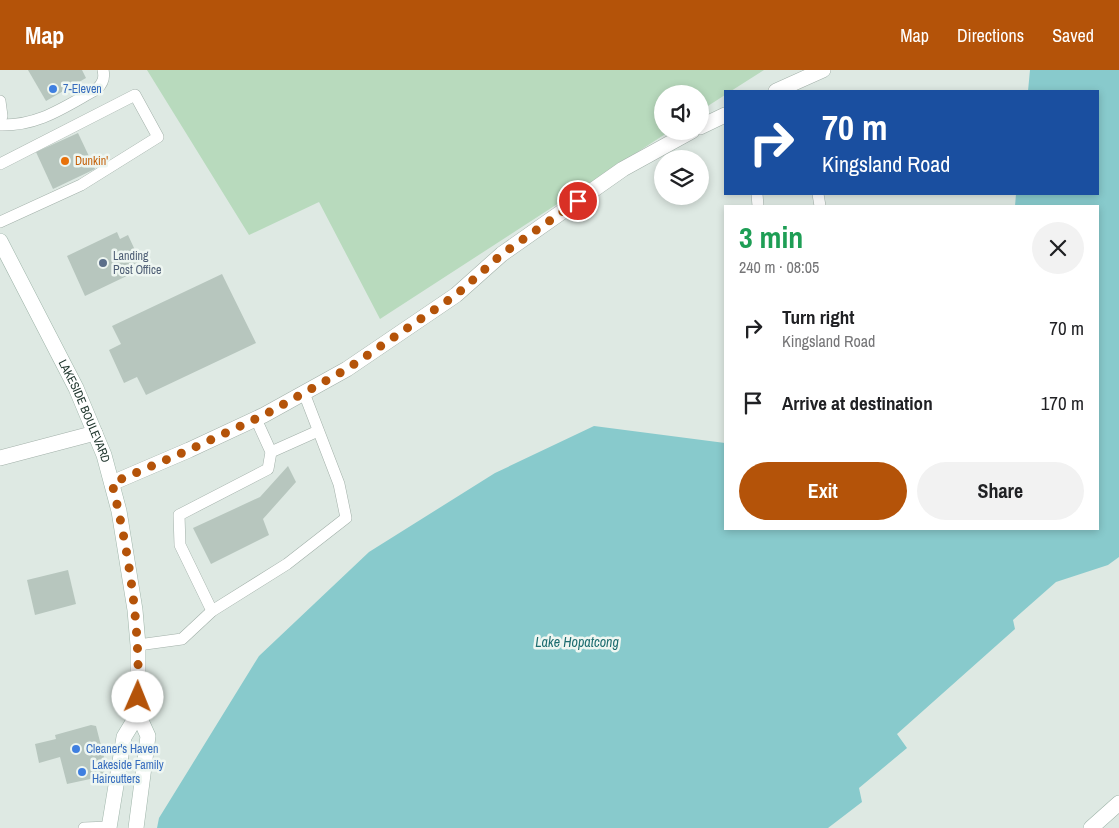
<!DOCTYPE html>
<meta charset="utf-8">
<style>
:root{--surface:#fff;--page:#f2f2f2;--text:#202124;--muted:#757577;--accent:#b45309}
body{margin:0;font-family:"Archivo Narrow",sans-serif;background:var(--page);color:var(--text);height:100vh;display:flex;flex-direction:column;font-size:19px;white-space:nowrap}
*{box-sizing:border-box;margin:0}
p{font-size:16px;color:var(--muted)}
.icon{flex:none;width:28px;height:28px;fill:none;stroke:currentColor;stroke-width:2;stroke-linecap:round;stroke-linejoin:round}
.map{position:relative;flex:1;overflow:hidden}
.panel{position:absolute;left:724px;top:135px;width:375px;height:325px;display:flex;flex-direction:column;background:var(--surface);border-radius:0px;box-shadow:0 2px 8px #0003}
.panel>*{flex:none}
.top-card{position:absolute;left:724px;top:20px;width:375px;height:105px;border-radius:0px;box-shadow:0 2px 8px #0003;background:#1a4fa0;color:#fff;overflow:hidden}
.controls{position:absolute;left:654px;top:15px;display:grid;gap:10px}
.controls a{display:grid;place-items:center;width:55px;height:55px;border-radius:50%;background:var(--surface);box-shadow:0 2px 8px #0003;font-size:25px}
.pin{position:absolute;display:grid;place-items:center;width:42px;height:42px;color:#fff;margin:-21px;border:2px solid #fff;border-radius:50%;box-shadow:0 1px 5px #0007}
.me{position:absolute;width:55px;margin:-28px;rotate:1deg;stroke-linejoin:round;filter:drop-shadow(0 0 4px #0008)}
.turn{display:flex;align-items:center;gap:18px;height:105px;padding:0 15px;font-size:22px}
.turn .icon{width:65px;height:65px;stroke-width:2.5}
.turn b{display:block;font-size:35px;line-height:42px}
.round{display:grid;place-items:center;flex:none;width:52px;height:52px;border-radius:26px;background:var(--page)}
.overview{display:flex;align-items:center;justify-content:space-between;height:85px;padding:0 15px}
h1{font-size:30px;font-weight:700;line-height:38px;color:#1e9e55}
.cta{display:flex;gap:10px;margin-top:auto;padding:10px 15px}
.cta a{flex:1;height:58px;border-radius:30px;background:var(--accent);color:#fff;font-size:20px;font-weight:700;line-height:58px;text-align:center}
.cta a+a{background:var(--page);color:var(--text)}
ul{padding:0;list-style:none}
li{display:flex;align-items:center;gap:15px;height:75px;padding:0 15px}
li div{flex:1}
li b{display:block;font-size:19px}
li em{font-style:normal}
header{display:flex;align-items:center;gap:30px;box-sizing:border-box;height:70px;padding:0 25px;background:var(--accent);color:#fff}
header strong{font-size:24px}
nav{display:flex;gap:28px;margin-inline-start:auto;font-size:18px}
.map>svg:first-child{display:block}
</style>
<header>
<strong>Map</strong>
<nav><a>Map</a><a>Directions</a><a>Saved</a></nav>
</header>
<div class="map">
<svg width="1119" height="758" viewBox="0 0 1119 758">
<rect width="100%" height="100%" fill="#dee9e3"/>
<path fill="#b8dabd" d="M147,0H764L731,21H725V25L700,41V24H662V61H670L380,249L319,132L249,165Z"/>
<path fill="#88cacc" d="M1030,0H1119V487L1108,495L1056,512L1013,550L1015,559L897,664L907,678L859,718L862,732L828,758H157L159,748L259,586L369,482L495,403L594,356L725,373V459H1098V136H1015L1016,124H1098V21H1028Z"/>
<g fill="#b7c6be">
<path d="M28,0H82L86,8L46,31Z"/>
<path d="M78,63L95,99L53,119L36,82Z"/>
<path d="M117,162L120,169L128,165L140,191L132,195L135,202L85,226L67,186Z"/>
<path d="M222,204L256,273L146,325L137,307L124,313L109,280L121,274L112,256Z"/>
<path d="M288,396L296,412L263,449L269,465L211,494L193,458L260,427Z"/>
<path d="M68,500L76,534L35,545L27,510Z"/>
<path d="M91,655L96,656L105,691L104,706L67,714L60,687L39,693L35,674L56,669L55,665Z"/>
</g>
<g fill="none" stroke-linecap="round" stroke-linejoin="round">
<defs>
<g id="service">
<path d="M0,31L2,46L0,51"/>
<path d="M0,55C39,56 64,37 97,19C103,13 105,8 103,0"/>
<path d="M0,94L135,25L158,67L81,115L0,152"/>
<path d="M757,124L758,136"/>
<path d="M818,124L820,136"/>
<path d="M271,382L318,361"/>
<path d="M212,541L180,475L179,445L268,399L271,382L256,349"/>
<path d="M138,575L182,569L212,541L287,494L346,448L339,414L304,323"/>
<path d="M84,758L109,757"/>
</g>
<g id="minor">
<path d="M776,21L823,0"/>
<path d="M700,57L725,45"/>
<path d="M0,388L95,363"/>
<path d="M112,413L189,380L264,345L347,299L456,225L502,184L623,99L692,61"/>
</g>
<g id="secondary">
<path id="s1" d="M0,171L76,318L104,385L119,441L135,540L138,575V644L148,666L136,758"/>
<path d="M109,758L124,667L138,644"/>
<path d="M1091,758L1119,733"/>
</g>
</defs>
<use href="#service" stroke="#a2b0a9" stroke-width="12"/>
<use href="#minor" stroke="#a2b0a9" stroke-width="16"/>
<use href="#secondary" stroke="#9eb4a9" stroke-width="16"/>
<use href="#service" stroke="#fff" stroke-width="11"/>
<use href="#minor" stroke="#fff" stroke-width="15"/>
<use href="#secondary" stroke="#fff" stroke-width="15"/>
</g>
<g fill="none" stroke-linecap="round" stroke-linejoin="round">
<path stroke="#b45309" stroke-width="9" stroke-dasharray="0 16.2" d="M138,627C140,554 129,483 112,413L189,380L264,345L347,299L456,225L502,184L578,131"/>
</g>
<g fill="#3f7fe0" stroke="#eef6f1" stroke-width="2">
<circle cx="53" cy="19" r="5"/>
<circle cx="76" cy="679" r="5"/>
<circle cx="82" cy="702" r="5"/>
</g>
<circle fill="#e8710a" stroke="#eef6f1" stroke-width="2" cx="65" cy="91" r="5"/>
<circle fill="#5c6f8a" stroke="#eef6f1" stroke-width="2" cx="103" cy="193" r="5"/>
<g text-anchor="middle" stroke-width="5" stroke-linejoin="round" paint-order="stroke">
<g font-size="12" fill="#366cbe" stroke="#eef6f1" text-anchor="start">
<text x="63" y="23">7-Eleven</text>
<text x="86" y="683">Cleaner's Haven</text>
<text x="92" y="699">Lakeside Family<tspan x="92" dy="14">Haircutters</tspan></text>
</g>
<g font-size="12" fill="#c56008" stroke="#eef6f1" text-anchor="start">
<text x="75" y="95">Dunkin'</text>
</g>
<g font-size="12" fill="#4e5e75" stroke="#eef6f1" text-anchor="start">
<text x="113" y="190">Landing<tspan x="113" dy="14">Post Office</tspan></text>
</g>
<g font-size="12" fill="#21382f" stroke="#eef6f1">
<text dy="4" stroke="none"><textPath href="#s1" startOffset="190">LAKESIDE BOULEVARD</textPath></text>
</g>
<g font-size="14" font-style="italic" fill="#1e6d70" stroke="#eef6f1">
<text x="577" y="577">Lake Hopatcong</text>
</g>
</g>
</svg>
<div class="controls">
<a><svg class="icon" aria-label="sound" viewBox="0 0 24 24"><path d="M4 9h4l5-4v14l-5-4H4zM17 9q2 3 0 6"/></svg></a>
<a><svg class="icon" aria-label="layers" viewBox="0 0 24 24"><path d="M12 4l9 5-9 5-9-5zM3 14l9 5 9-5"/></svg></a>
</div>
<div class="pin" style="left:578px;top:131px;background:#d93025"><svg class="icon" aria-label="arrive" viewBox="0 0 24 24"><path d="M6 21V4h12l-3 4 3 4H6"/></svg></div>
<svg class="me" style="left:138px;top:627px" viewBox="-20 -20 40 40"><circle r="19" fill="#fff"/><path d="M0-13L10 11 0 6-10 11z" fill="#b45309"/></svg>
<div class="top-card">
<div class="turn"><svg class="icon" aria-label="right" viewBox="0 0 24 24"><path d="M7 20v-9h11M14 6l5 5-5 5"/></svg><div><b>70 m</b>Kingsland Road</div></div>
</div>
<section class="panel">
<div class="overview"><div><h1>3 min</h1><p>240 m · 08:05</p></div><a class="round"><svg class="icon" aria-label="close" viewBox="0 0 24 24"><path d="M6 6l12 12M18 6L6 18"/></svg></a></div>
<ul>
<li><svg class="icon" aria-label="right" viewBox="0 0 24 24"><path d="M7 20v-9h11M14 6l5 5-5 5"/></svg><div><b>Turn right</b><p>Kingsland Road</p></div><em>70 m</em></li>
<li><svg class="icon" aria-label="arrive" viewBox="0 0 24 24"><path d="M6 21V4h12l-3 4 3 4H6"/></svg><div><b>Arrive at destination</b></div><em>170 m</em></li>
</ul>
<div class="cta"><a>Exit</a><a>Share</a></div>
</section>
</div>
